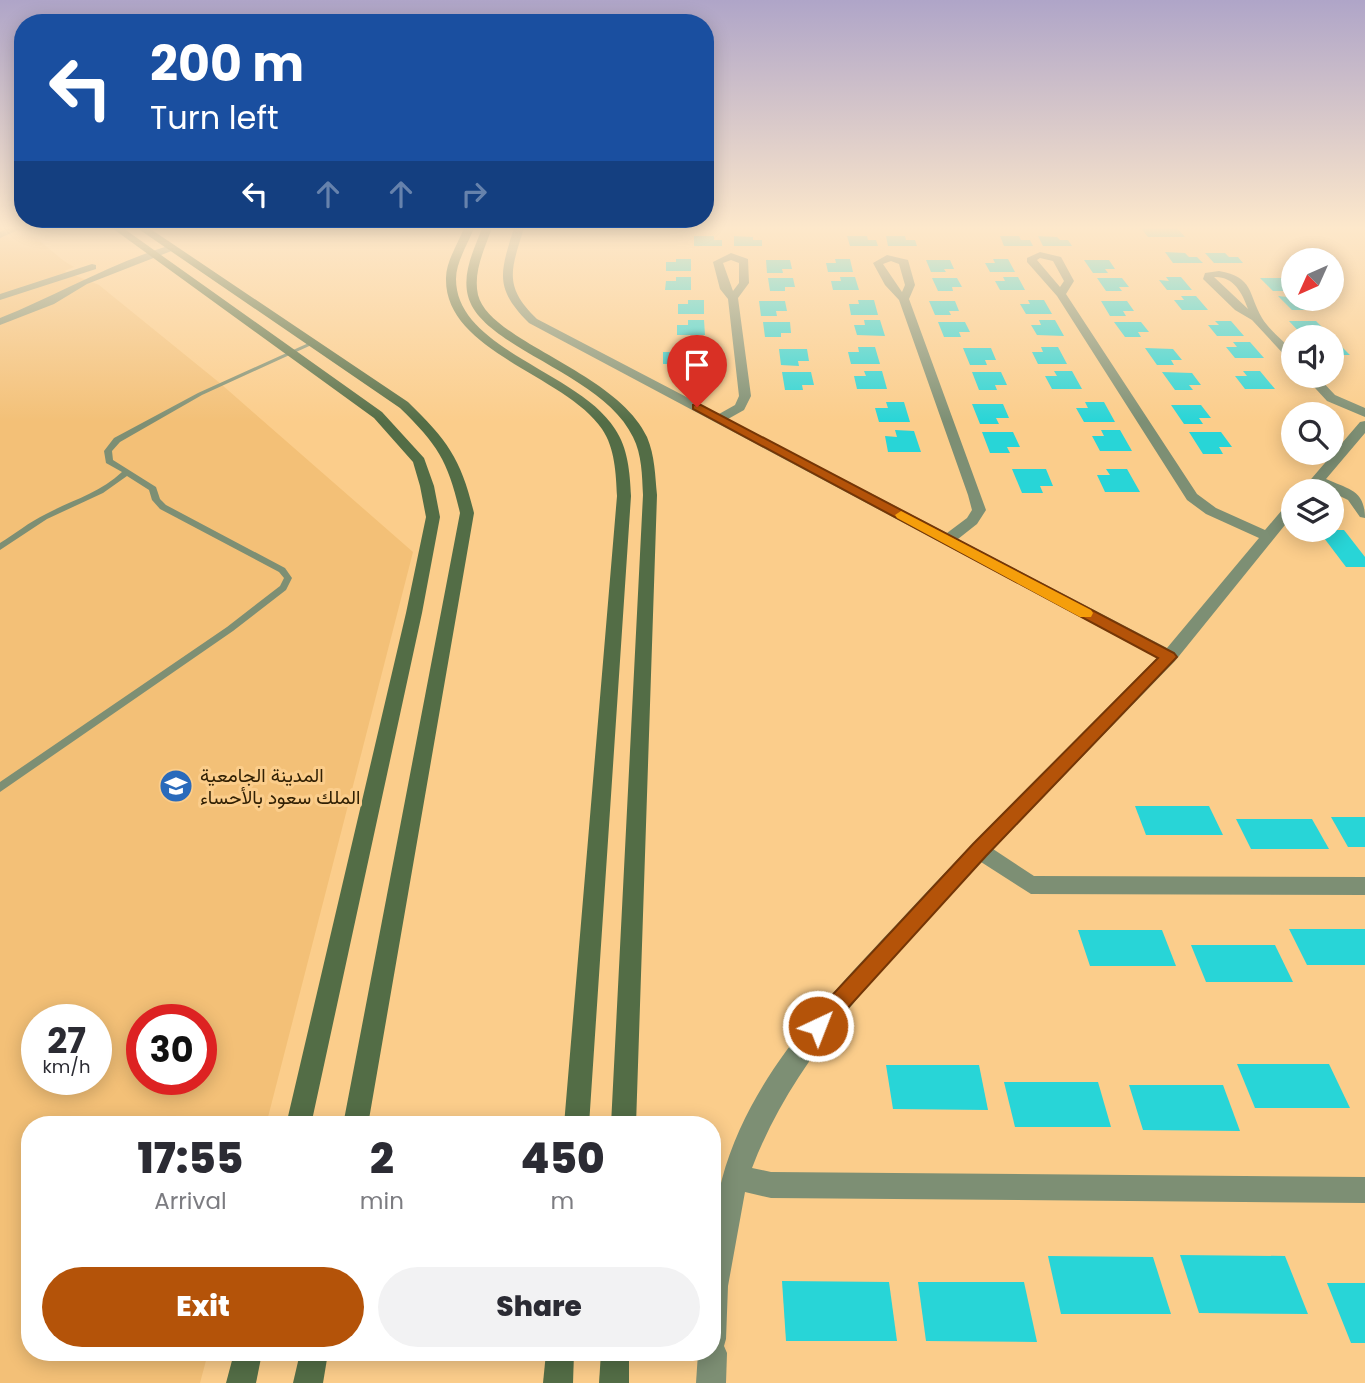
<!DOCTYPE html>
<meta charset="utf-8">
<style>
:root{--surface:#fff;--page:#f2f2f3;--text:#2b2b33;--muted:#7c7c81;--accent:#b45309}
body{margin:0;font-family:Poppins,Vazirmatn,sans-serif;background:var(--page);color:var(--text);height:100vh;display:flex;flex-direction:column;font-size:26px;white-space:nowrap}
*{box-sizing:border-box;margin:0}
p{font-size:23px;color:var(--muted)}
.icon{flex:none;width:38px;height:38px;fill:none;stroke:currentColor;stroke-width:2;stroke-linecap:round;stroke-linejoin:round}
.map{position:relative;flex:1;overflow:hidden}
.side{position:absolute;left:21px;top:1116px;width:700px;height:245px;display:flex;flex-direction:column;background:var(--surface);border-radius:28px;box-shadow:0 4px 18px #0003}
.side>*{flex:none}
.top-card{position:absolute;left:14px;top:14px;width:700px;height:214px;border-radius:28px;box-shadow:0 4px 18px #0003;background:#1a4fa0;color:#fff;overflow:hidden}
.needle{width:46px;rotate:225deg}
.buttons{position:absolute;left:1281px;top:248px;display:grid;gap:14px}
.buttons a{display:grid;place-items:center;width:63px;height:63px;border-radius:50%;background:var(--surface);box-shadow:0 4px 18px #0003;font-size:35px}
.speed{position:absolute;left:21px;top:1004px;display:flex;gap:14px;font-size:35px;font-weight:700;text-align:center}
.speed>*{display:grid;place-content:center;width:91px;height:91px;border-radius:50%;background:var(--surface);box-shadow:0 4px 18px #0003;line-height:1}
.speed small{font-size:18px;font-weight:400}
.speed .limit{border:10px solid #d22;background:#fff;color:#111}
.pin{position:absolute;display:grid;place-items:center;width:60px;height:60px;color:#fff;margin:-72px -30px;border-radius:50% 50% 50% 0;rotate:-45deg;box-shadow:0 0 7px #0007}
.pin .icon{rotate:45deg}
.me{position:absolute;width:77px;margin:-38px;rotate:43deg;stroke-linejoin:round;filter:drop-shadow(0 0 5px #0008)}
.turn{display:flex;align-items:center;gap:24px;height:147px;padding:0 21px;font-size:32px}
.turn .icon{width:91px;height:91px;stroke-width:2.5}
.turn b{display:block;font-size:49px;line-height:60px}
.lanes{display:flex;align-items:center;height:66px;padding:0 21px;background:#0003;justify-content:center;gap:35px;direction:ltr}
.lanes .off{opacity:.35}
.eta{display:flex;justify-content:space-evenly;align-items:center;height:119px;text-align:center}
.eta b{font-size:42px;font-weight:800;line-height:49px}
.primary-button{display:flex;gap:14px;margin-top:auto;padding:14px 21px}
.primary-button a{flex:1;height:80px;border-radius:42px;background:var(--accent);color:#fff;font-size:28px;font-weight:800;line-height:80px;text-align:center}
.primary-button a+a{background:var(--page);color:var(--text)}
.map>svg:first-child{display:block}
</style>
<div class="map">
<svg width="1365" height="1383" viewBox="0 0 1365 1383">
<rect width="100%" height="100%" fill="#fbcd8b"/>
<path fill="#f3c077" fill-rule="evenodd" d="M0,228H24L64,261L74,267L64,271L99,285L221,384L413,552L266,1125H30V1353H208L200,1383H0ZM37,1020H96V1080H37ZM142,1020H201V1080H142Z"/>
<g fill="#28d5d7">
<path d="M1141,228H1177L1185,237H1148Z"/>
<path d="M694,236H714V240H722V246H694Z"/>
<path d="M734,236L753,237V240H762V246H734Z"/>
<path d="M847,236H867L868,240H876L878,246H850Z"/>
<path d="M886,236H905L906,240H915L917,246H888Z"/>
<path d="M1000,236H1019L1021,240H1030L1033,246H1004Z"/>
<path d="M1038,236L1057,237L1060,240H1068L1072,246H1043Z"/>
<path d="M1165,252L1185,253L1189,257H1197L1203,263H1173Z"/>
<path d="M1205,253H1225L1229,257H1238L1243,263H1214Z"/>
<path d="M676,259H691V271H666V262H676Z"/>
<path d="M835,259H850L853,272H828L826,263H836Z"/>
<path d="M993,259H1008L1015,272H990L985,263H995Z"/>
<path d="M766,260H790L792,269H782L783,273H767Z"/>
<path d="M926,260H950L954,269H944L946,272H931Z"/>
<path d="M1084,260H1109L1115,269H1105L1108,273H1093Z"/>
<path d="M676,277H691V290H665L666,281H676Z"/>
<path d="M840,277H855L859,290H833L831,281H841Z"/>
<path d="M1003,277H1018L1025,290H1000L995,281H1005Z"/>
<path d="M1166,277H1181L1192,290H1167L1159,280L1169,281Z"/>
<path d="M768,278H793L795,287H785V291H770Z"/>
<path d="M932,278H957L962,287H952L953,291H938Z"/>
<path d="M1097,278H1122L1129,287H1119L1122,291H1106Z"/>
<path d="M1260,278H1285L1293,287H1285L1289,291H1273Z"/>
<path d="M1181,296H1196L1208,310H1182L1174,300H1184Z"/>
<path d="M1278,296L1307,299L1314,306H1303L1308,310H1292Z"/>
<path d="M688,300H704V314H678V304H688Z"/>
<path d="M858,300H874L878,315H851L849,304H859Z"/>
<path d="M1028,300H1044L1052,314H1026L1020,304H1030Z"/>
<path d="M759,301H785L787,311H776L777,316H761Z"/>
<path d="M929,301H955L959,311H949L951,315H935Z"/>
<path d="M1101,301H1127L1134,311H1123L1126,316H1110Z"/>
<path d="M688,320H704L705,335H677V325H688Z"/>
<path d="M864,320H880L885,336L857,335L854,325H865Z"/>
<path d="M1039,320H1055L1064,336L1037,335L1031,325H1041Z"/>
<path d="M1215,321H1231L1244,336H1217L1208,325H1219Z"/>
<path d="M1289,321H1316L1327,332H1316L1321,337H1304Z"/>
<path d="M763,322H790L791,333H781V337H765Z"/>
<path d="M938,322H965L970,332H959L961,337H944Z"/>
<path d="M1114,322H1141L1149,332H1138L1141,337H1125Z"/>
<path d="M1233,342H1250L1264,358H1235L1226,347H1237Z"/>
<path d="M1332,343H1338L1350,355H1339L1343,360H1332Z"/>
<path d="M692,347V364H663V352H675V348Z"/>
<path d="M858,347H875L880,364H851L848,352H859Z"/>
<path d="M1041,347H1058L1067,364H1038L1032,352H1043Z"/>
<path d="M963,348H991L996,360H985L987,365H970Z"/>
<path d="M1145,348L1173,349L1182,360H1171L1174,365H1157Z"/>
<path d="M779,349H807L809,361H798L799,366L781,365Z"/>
<path d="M864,371H882L887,389H857L854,376H866Z"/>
<path d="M1054,371H1072L1082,389H1052L1045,376H1057Z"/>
<path d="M1243,371H1260L1275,389H1245L1235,376H1247Z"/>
<path d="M782,372H811L814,385H802L803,390H785Z"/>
<path d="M972,372H1001L1007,385H995L997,390H979Z"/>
<path d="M1162,372L1192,373L1201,385H1189L1193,390H1175Z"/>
<path d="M886,402H904L910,422H879L875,408H888Z"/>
<path d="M1085,402H1104L1115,422H1084L1076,408H1088Z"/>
<path d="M972,404H1003L1009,418H996L999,424H980Z"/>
<path d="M1171,405H1201L1211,418H1199L1203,424H1184Z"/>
<path d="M895,430L914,431L921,452H888L885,436L897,437Z"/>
<path d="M1101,430H1120L1132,451H1100L1092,436H1104Z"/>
<path d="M982,432H1013L1020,447H1007L1010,453H990Z"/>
<path d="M1189,432H1221L1232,447H1219L1223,454H1203Z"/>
<path d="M1012,469H1046L1053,486H1040L1043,493H1022Z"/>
<path d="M1106,469H1127L1140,492H1105L1097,475H1110Z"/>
<path d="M1318,530H1344L1365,557V567H1346Z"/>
<path d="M1135,806H1209L1223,835H1146Z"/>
<path d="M1331,817H1365V847H1348Z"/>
<path d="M1236,819H1312L1329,849H1251Z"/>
<path d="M1289,929H1365V965H1307Z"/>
<path d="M1078,930H1162L1176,966H1090Z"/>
<path d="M1191,945H1275L1293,982H1206Z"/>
<path d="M1237,1064H1329L1350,1108H1255Z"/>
<path d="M886,1065H979L988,1110L893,1109Z"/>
<path d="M1004,1082H1098L1111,1127H1015Z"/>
<path d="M1129,1085H1223L1240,1131L1143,1130Z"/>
<path d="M1180,1255L1285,1256L1308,1314L1199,1313Z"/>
<path d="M1048,1256L1153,1257L1171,1314H1061Z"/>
<path d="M782,1281L889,1282L897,1341H786Z"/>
<path d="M918,1282H1024L1037,1342L926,1341Z"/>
<path d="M1327,1283H1365V1343H1351Z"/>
</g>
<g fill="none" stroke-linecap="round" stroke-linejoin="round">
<path fill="#7d8f74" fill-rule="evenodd" d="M313,341L318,342L202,395L120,442L112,451L113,460L156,487L160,499L166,505L285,568L292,578L286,590L233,631L0,792V782L227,627L280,586L284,578L279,572L160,509L152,500L149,490L127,476L103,493L47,519L0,550V543C15,534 29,522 46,514C72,500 100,493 122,472L106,463L104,451L114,438L198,393Z"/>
<g fill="#7d8f74" fill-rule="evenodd">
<path d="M9,228H23L0,238V232Z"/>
<path d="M514,228H524C511,270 503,286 537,319L719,414L735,405L739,396L728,299L720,289L713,262L731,253L748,259L749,283L738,298L751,396L744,410L728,419L947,533L967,518L972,510L968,495L899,300L885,285L873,263L887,255L908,260L915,285L909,299L986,510L977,524L958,539L1167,648L1259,538L1206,514L1187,500L1057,296L1027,262V258L1040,252L1061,257L1074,281L1066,294L1197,494L1216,508L1265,530L1288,503L1293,502V515L1175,661L993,849L1034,876L1365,877V895L1031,894L981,862C896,957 798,1047 752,1168L771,1172L1365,1177V1203L771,1198L745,1192L728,1286L726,1339L724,1346L727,1353L726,1383H696L698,1353H712C712,1295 707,1235 722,1179C751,1071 835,991 908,912C989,825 1074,742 1157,658L529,323C494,288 500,273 514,228ZM1040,258L1053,261L1064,281L1060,287L1037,260ZM731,260L739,263V283L733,291L723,263ZM891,261L899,264L905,285L902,292L883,264Z"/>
<path d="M171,245L176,248L174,250L87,284L54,304L0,325V318C58,295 111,263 171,245Z"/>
<path d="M92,264L96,265V269L0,300V294Z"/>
<path d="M1219,271C1254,277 1248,294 1262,318C1269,330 1284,341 1293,351V361L1289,360L1252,320L1235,310L1203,279L1205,273ZM1214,277C1233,276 1242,292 1248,309Z"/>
<path d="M1304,376H1317L1335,395L1365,408V417L1327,401Z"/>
<path d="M1365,421V433L1326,479C1348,489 1365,490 1365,518L1360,517L1348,500L1319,486L1315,492H1300L1360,422Z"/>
</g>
<g fill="#536d46" fill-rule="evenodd">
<path d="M112,228H123L382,412L424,458L434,486L440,517L422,613L311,1125H286L406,613L426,517L420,486L413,462L374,418Z"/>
<path d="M137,228H149L408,402C448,441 461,459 474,513L368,1125H343L460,513C448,461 438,445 400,408Z"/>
<path d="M464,228H474C468,244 456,262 456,279C456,350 580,372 615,429C628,448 630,473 631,496L589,1125H564L617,496C616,474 615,448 602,429C566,375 444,352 446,278C446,261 458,244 464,228Z"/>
<path d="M482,228H492C484,250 473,272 478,295C490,342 616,371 647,437C655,456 655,475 657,495L636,1125H611L643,495C642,475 642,455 633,437C603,373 481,348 468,296C462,272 474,250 482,228Z"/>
<path d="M234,1353H262L256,1383H226Z"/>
<path d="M300,1353H328L323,1383H293Z"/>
<path d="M546,1353H574L573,1383H543Z"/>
<path d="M601,1353H629V1383H599Z"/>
</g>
</g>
<linearGradient id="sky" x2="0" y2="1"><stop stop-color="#afa5c8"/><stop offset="0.54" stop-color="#fde8cb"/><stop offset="1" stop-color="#fde8cb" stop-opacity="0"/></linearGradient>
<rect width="1365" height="422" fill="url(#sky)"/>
<path fill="#b45309" stroke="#753606" stroke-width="2" d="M693,405H701L1174,653L1177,657L986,856L825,1033L818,1037L810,1033L807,1026L810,1019L973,844L1158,658L693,409Z"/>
<path fill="#f59e0b" d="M901,511L1091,610L1093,613L1091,617H1080L897,518L895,515Z"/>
<defs>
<symbol id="university-disc" viewBox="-11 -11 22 22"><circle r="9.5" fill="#296abb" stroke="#fbcd8b"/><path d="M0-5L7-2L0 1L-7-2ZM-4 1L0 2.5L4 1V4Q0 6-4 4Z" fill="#fff"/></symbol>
</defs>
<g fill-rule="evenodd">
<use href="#university-disc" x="157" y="767" width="38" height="38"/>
</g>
<g text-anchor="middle" stroke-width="6" stroke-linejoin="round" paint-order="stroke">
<g font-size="19" fill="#312004" stroke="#fbcd8b" text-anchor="start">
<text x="200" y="782">المدينة الجامعية<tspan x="200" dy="22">الملك سعود بالأحساء</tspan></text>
</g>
</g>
</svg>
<div class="buttons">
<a><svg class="needle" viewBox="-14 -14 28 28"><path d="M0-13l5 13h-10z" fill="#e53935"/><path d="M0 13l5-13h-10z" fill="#7c7c81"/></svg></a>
<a><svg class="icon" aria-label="sound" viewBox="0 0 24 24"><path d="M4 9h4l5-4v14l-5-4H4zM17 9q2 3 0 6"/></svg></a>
<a><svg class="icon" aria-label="search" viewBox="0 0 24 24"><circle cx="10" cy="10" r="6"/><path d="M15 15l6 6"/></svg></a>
<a><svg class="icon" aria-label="layers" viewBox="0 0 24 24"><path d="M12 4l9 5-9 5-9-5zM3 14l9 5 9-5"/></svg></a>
</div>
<div class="speed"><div>27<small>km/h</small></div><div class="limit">30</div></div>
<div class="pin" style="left:697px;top:407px;background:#d93025"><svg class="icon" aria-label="arrive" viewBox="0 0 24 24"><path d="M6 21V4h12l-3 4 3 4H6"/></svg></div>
<svg class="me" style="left:818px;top:1026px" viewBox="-20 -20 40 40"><circle r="17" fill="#b45309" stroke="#fff" stroke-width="3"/><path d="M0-11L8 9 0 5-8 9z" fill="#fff"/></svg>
<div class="top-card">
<div class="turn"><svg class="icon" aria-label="left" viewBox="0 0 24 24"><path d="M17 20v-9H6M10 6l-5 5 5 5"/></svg><div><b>200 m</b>Turn left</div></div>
<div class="lanes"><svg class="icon" aria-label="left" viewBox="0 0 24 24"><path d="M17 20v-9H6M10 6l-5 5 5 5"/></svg><svg class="icon off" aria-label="ahead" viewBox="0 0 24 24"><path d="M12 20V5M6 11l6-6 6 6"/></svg><svg class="icon off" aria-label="ahead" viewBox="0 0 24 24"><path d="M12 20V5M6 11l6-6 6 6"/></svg><svg class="icon off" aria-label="right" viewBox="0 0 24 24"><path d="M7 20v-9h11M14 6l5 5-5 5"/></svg></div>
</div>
<section class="side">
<div class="eta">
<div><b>17:55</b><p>Arrival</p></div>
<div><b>2</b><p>min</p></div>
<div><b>450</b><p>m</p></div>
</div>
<div class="primary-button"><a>Exit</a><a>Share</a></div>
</section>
</div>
